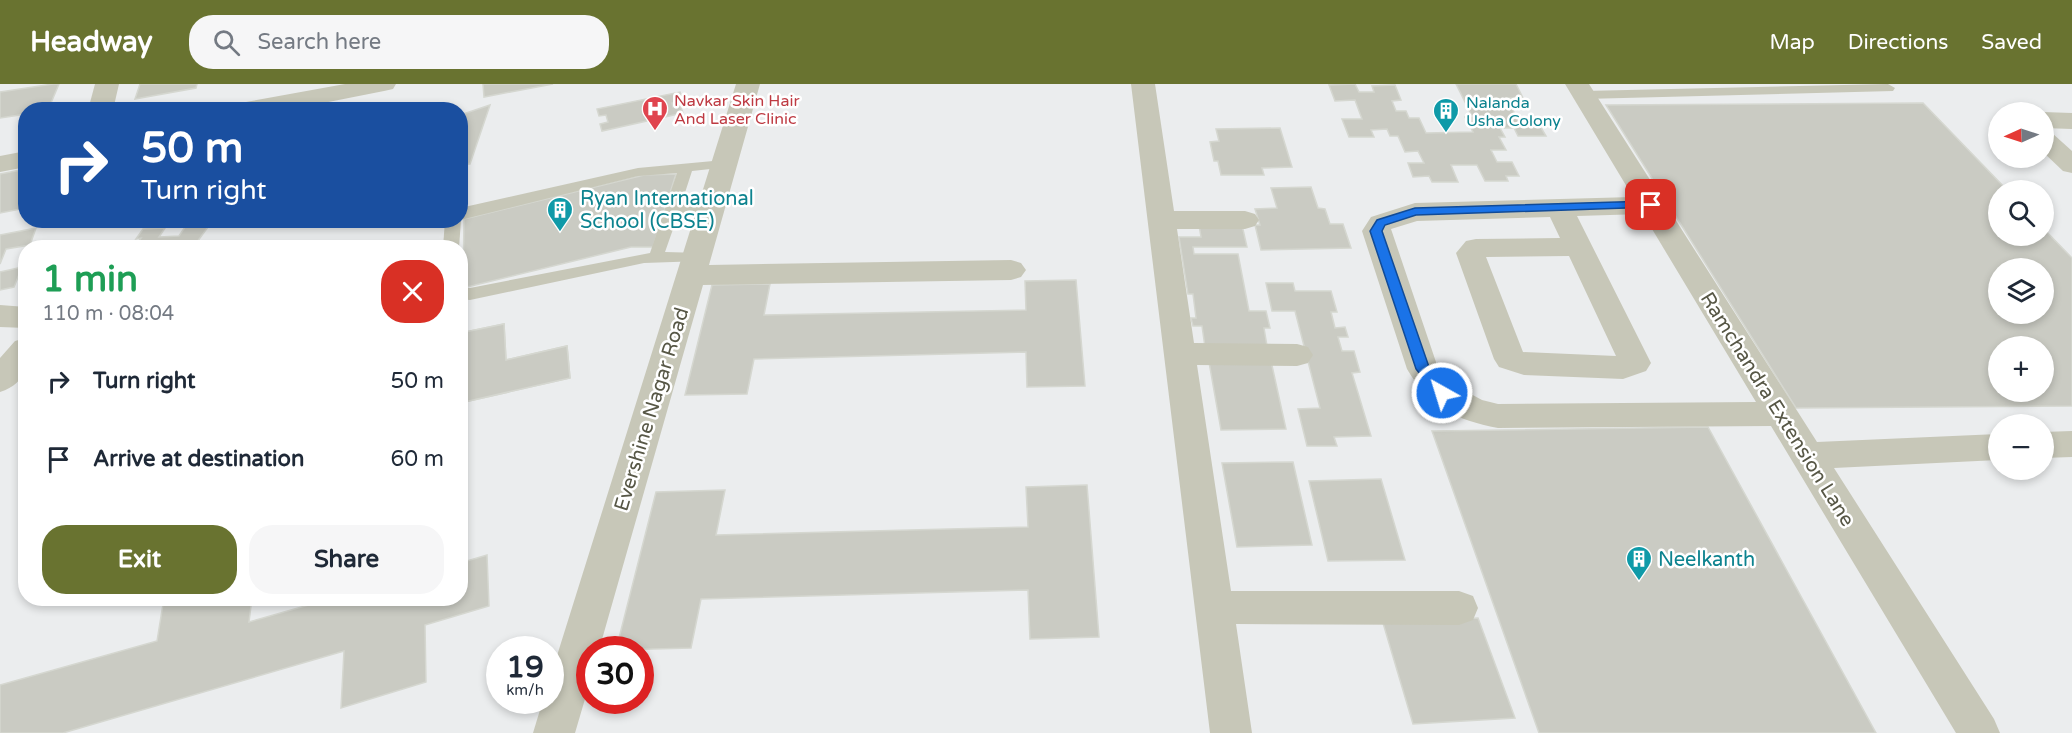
<!DOCTYPE html>
<meta charset="utf-8">
<style>
:root{--surface:#fff;--page:#f6f6f7;--text:#1f2937;--muted:#747a83;--accent:#697330}
body{margin:0;font-family:"Varela Round",sans-serif;background:var(--page);color:var(--text);height:100vh;display:flex;flex-direction:column;font-size:22px;white-space:nowrap}
*{box-sizing:border-box;margin:0}
p{font-size:20px;color:var(--muted)}
.icon{flex:none;width:33px;height:33px;fill:none;stroke:currentColor;stroke-width:2;stroke-linecap:round;stroke-linejoin:round}
.map{position:relative;flex:1;overflow:hidden}
.drawer{position:absolute;left:18px;top:156px;width:450px;height:366px;display:flex;flex-direction:column;background:var(--surface);border-radius:24px;box-shadow:0 3px 9px #0003}
.drawer>*{flex:none}
.guide{position:absolute;left:18px;top:18px;width:450px;height:126px;border-radius:24px;box-shadow:0 3px 9px #0003;background:#1a4fa0;color:#fff;overflow:hidden}
.needle{width:39px;rotate:267deg}
.controls{position:absolute;left:1988px;top:18px;display:grid;gap:12px}
.controls a{display:grid;place-items:center;width:66px;height:66px;border-radius:50%;background:var(--surface);box-shadow:0 3px 9px #0003;font-size:30px}
.speed{position:absolute;left:486px;top:552px;display:flex;gap:12px;font-size:30px;font-weight:700;text-align:center}
.speed>*{display:grid;place-content:center;width:78px;height:78px;border-radius:50%;background:var(--surface);box-shadow:0 3px 9px #0003;line-height:1}
.speed small{font-size:15px;font-weight:400}
.speed .limit{border:9px solid #d22;background:#fff;color:#111}
.pin{position:absolute;display:grid;place-items:center;width:51px;height:51px;color:#fff;margin:-26px;border-radius:12px;box-shadow:0 3px 9px #0006}
.me{position:absolute;width:66px;margin:-33px;rotate:321deg;stroke-linejoin:round;filter:drop-shadow(0 0 4px #0008)}
.turn{display:flex;align-items:center;gap:21px;height:126px;padding:0 24px;font-size:27px}
.turn .icon{width:78px;height:78px;stroke-width:2.5}
.turn b{display:block;font-size:42px;line-height:51px}
.round{display:grid;place-items:center;flex:none;width:63px;height:63px;border-radius:24px;background:var(--page)}
.overview{display:flex;align-items:center;justify-content:space-between;height:102px;padding:0 24px}
h1{font-size:36px;font-weight:700;line-height:45px;color:#1e9e55}
.button{display:flex;gap:12px;margin-top:auto;padding:12px 24px}
.button a{flex:1;height:69px;border-radius:24px;background:var(--accent);color:#fff;font-size:24px;font-weight:700;line-height:69px;text-align:center}
.button a+a{background:var(--page);color:var(--text)}
ul{padding:0;list-style:none}
li{display:flex;align-items:center;gap:18px;height:78px;padding:0 24px}
li div{flex:1}
li b{display:block;font-size:22px}
li em{font-style:normal}
header{display:flex;align-items:center;gap:36px;box-sizing:border-box;height:84px;padding:0 30px;background:var(--accent);color:#fff}
header strong{font-size:28px}
nav{display:flex;gap:33px;margin-inline-start:auto;font-size:21px}
.search{width:420px;height:54px;background:var(--page);display:flex;align-items:center;gap:15px;box-sizing:border-box;padding:0 21px;border-radius:24px;color:var(--muted);font-size:22px}
.map>svg:first-child{display:block}
</style>
<header>
<strong>Headway</strong>
<div class="search"><svg class="icon" aria-label="search" viewBox="0 0 24 24"><circle cx="10" cy="10" r="6"/><path d="M15 15l6 6"/></svg>Search here</div>
<nav><a>Map</a><a>Directions</a><a>Saved</a></nav>
</header>
<div class="map">
<svg width="2072" height="649" viewBox="0 0 2072 649">
<rect width="100%" height="100%" fill="#ebedee"/>
<g fill="#cacbc3" stroke="#d5d7d0" stroke-width="1.5" fill-rule="evenodd">
<path d="M53,0H59L48,26H26V30L0,34V8Z"/>
<path d="M140,0H197L196,4L135,15Z"/>
<path d="M483,0H553L484,13Z"/>
<path d="M1355,0L1359,8H1374L1372,2L1395,1L1401,16L1392,17L1396,27H1406L1409,34H1419L1426,49L1473,48L1465,33L1472,32L1456,0H1516L1523,14H1506L1518,35H1536L1546,52H1518L1514,44H1500L1505,53H1499L1506,66H1491L1497,78H1512L1519,92H1506L1508,97H1485L1477,81H1451L1458,98H1432L1429,92L1413,93L1408,79H1424L1418,67L1405,68L1398,52H1390L1387,45L1371,46L1374,53H1349L1342,35H1362L1355,16L1335,17L1329,1Z"/>
<path d="M680,8L683,17L672,19L673,23L680,21L683,29L602,47L600,40L608,38L606,31L599,32L597,25Z"/>
<path d="M1923,19L2007,106H1998V152H2043V144L2072,174V322L1796,324L1606,21ZM1998,184H2043V230H1998ZM1998,262H2043V308H1998Z"/>
<path d="M490,21L470,80L460,81V31Z"/>
<path d="M1280,44L1292,83L1262,84L1264,91H1221L1218,77H1214L1210,58L1219,57L1216,45Z"/>
<path d="M26,85V124L0,129V90Z"/>
<path d="M676,90L653,163H631L463,204L464,135L644,91Z"/>
<path d="M1311,103L1318,124L1325,125L1330,140H1343L1351,164L1261,166L1255,141H1260L1255,125L1277,124L1271,104Z"/>
<path d="M1199,141H1242L1247,163H1193L1194,170H1238L1249,227H1266L1270,244H1264L1267,262L1205,263L1202,242H1193L1191,234H1196L1193,210H1188L1179,153H1201Z"/>
<path d="M185,143H208L197,158L190,159L186,164H134L141,154L136,155L143,145L165,144L159,153L179,152Z"/>
<path d="M36,144L30,161L6,165L0,180V151Z"/>
<path d="M22,183L14,203L0,206V188Z"/>
<path d="M1076,196L1085,302L1027,303L1026,268L754,275L747,310L685,311L712,201L770,200L764,231L1026,226L1025,197Z"/>
<path d="M1266,199H1293L1295,207H1331L1337,228H1331L1335,244L1345,243L1348,253H1338L1342,267H1354L1360,288L1352,289L1371,352L1334,353L1337,362H1307L1298,325L1320,324L1295,227H1272Z"/>
<path d="M504,240L506,276L567,262L570,294L460,319V249Z"/>
<path d="M504,240L506,276L567,262L570,294L460,319V249Z"/>
<path d="M1271,277L1286,345L1221,346L1209,278Z"/>
<path d="M1708,343L1876,649H1539L1432,347Z"/>
<path d="M1293,378L1312,461L1237,463L1222,379Z"/>
<path d="M1381,395L1405,476L1328,477L1309,397Z"/>
<path d="M1087,401L1099,553L1030,555L1028,506L701,515L691,564L616,566L656,408L725,406L716,451L1028,443L1026,403Z"/>
<path d="M487,471L489,522L425,541L426,598L341,624L344,567L63,649H0V601L157,557L164,514H252L249,538L333,514H460V479Z"/>
<path d="M1478,534L1515,634L1413,640L1383,539Z"/>
</g>
<g fill="none" stroke-linecap="round" stroke-linejoin="round">
<g fill="#c7c7b8" fill-rule="evenodd">
<path d="M1888,0L1895,4L1893,7L1584,15L1577,11L1584,7Z"/>
<path d="M724,76L731,80L729,83L692,87L681,121L711,120L719,125L711,130L678,131L665,168L702,169L704,173L702,177L644,179L470,216L460,215V204H470L650,169L677,89L638,92L460,136V124L638,84Z"/>
<path d="M445,136H461L459,164H443Z"/>
</g>
<g fill="#c7c7b8" fill-rule="evenodd">
<path d="M95,0H119L113,26H88Z"/>
<path d="M345,0H396L393,5L384,7L288,26H234L237,21L246,18Z"/>
<path d="M736,0H760L709,181L1011,176L1021,179L1026,186L1021,193L1011,196L703,201L599,566H590V598L575,649H533L543,616H550V594Z"/>
<path d="M1131,0H1155L1174,127H1245L1255,130L1259,136L1255,142L1245,145H1177L1194,259L1297,260L1308,263L1313,271L1308,279L1297,282L1197,281L1231,507H1459L1473,512L1478,524L1473,536L1459,541L1236,540L1252,649H1210Z"/>
<path d="M1565,0H1589L1817,358L1998,350V376L1834,384L1994,635L2000,649H1956L1771,342L1498,344C1456,336 1429,323 1407,285L1362,147L1371,133L1415,119L1633,113ZM1643,130L1756,318L1498,320L1482,316L1454,301L1437,281L1391,145L1417,137L1550,133L1560,154L1476,155L1466,157L1456,169L1494,275L1499,283L1524,291L1623,295L1646,287L1651,279L1577,132ZM1569,172L1616,272L1523,268L1486,173Z"/>
<path d="M2043,28L2072,29V45L2043,44Z"/>
<path d="M2043,46L2052,49L2072,67V89L2063,87L2043,68Z"/>
<path d="M26,67V83L0,88V72Z"/>
<path d="M0,221L26,223V244L0,243Z"/>
<path d="M26,254C26,279 29,299 0,308V274L15,257Z"/>
<path d="M2072,347V373L2043,374V348Z"/>
</g>
</g>
<path fill="#1a73e8" stroke="#114b97" stroke-width="1.5" d="M1651,117L1655,118V123L1416,131L1385,141L1382,147L1429,283L1449,309L1442,313L1437,312L1416,285L1370,147L1377,136L1415,124Z"/>
<defs>
<symbol id="hospital-pin" viewBox="-11 -11 22 30"><path d="M0 17L-7.5 6A9.5 9.5 0 1 1 7.5 6Z" fill="#e0444e" stroke="#fff"/><path d="M-5-5h3v3.5h4V-5h3V5h-3V1.5h-4V5h-3Z" fill="#fff"/></symbol>
<symbol id="building-pin" viewBox="-11 -11 22 30"><path d="M0 17L-7.5 6A9.5 9.5 0 1 1 7.5 6Z" fill="#0f9aa8" stroke="#fff"/><path d="M-4-6H4V6H1V3H-1V6H-4ZM-2.5-4.3h1.7v1.8h-1.7ZM.8-4.3h1.7v1.8H.8ZM-2.5-1h1.7V.8h-1.7ZM.8-1h1.7V.8H.8Z" fill="#fff"/></symbol>
</defs>
<g fill-rule="evenodd">
<use href="#hospital-pin" x="640" y="10" width="30" height="40"/>
<use href="#building-pin" x="1431" y="12" width="30" height="40"/>
<use href="#building-pin" x="545" y="111" width="30" height="40"/>
<use href="#building-pin" x="1624" y="460" width="30" height="40"/>
</g>
<g text-anchor="middle" stroke-width="5" stroke-linejoin="round" paint-order="stroke">
<g font-size="16" fill="#be3a42" stroke="#fff" text-anchor="start">
<text x="674" y="22">Navkar Skin Hair<tspan x="674" dy="18">And Laser Clinic</tspan></text>
</g>
<g font-size="16" fill="#0d838f" stroke="#fff" text-anchor="start">
<text x="1466" y="24">Nalanda<tspan x="1466" dy="18">Usha Colony</tspan></text>
</g>
<g font-size="20" fill="#0d838f" stroke="#fff" text-anchor="start">
<text x="580" y="121">Ryan International<tspan x="580" dy="23">School (CBSE)</tspan></text>
<text x="1658" y="482">Neelkanth</text>
</g>
<g font-size="20" fill="#575746" stroke="#fff">
<text transform="translate(651 325) rotate(-73)" y="7">Evershine Nagar Road</text>
<text transform="translate(1778 325) rotate(58)" y="7">Ramchandra Extension Lane</text>
</g>
</g>
</svg>
<div class="controls">
<a><svg class="needle" viewBox="-14 -14 28 28"><path d="M0-13l5 13h-10z" fill="#e53935"/><path d="M0 13l5-13h-10z" fill="#747a83"/></svg></a>
<a><svg class="icon" aria-label="search" viewBox="0 0 24 24"><circle cx="10" cy="10" r="6"/><path d="M15 15l6 6"/></svg></a>
<a><svg class="icon" aria-label="layers" viewBox="0 0 24 24"><path d="M12 4l9 5-9 5-9-5zM3 14l9 5 9-5"/></svg></a>
<a>+</a>
<a>−</a>
</div>
<div class="speed"><div>19<small>km/h</small></div><div class="limit">30</div></div>
<div class="pin" style="left:1651px;top:121px;background:#d93025"><svg class="icon" aria-label="arrive" viewBox="0 0 24 24"><path d="M6 21V4h12l-3 4 3 4H6"/></svg></div>
<svg class="me" style="left:1442px;top:309px" viewBox="-20 -20 40 40"><circle r="17" fill="#1a73e8" stroke="#fff" stroke-width="3"/><path d="M0-11L8 9 0 5-8 9z" fill="#fff"/></svg>
<div class="guide">
<div class="turn"><svg class="icon" aria-label="right" viewBox="0 0 24 24"><path d="M7 20v-9h11M14 6l5 5-5 5"/></svg><div><b>50 m</b>Turn right</div></div>
</div>
<section class="drawer">
<div class="overview"><div><h1>1 min</h1><p>110 m · 08:04</p></div><a class="round" style="background:#d93025;color:#fff"><svg class="icon" aria-label="close" viewBox="0 0 24 24"><path d="M6 6l12 12M18 6L6 18"/></svg></a></div>
<ul>
<li><svg class="icon" aria-label="right" viewBox="0 0 24 24"><path d="M7 20v-9h11M14 6l5 5-5 5"/></svg><div><b>Turn right</b></div><em>50 m</em></li>
<li><svg class="icon" aria-label="arrive" viewBox="0 0 24 24"><path d="M6 21V4h12l-3 4 3 4H6"/></svg><div><b>Arrive at destination</b></div><em>60 m</em></li>
</ul>
<div class="button"><a>Exit</a><a>Share</a></div>
</section>
</div>
